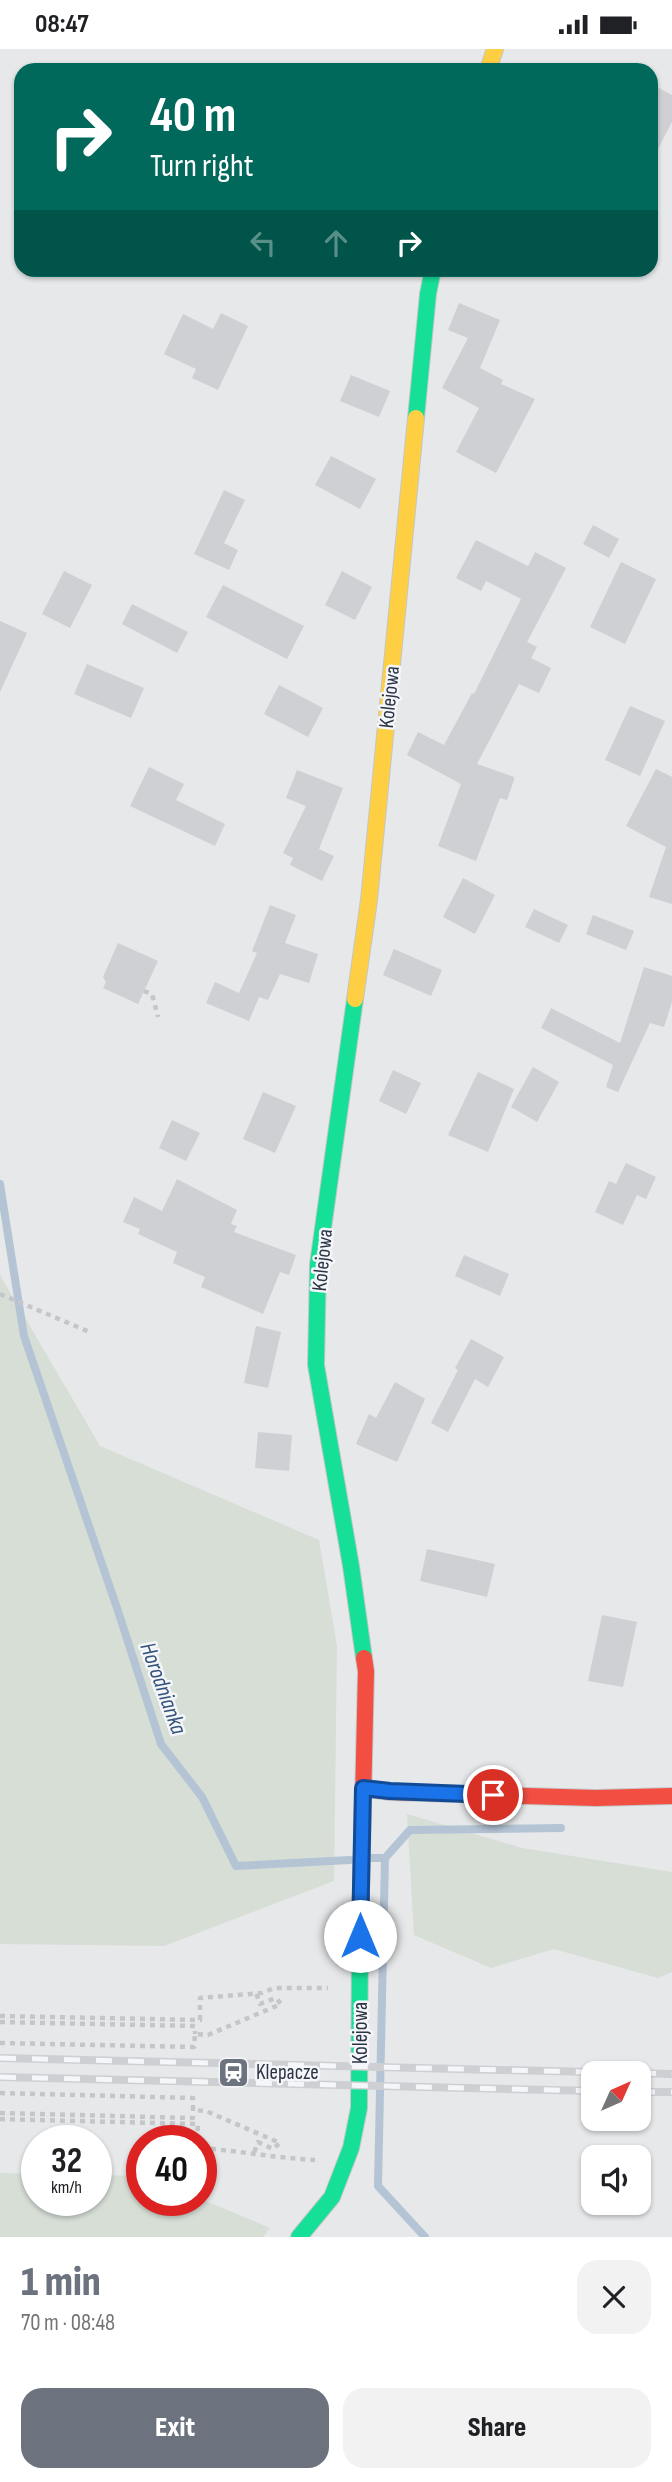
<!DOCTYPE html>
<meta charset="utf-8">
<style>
:root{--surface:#fff;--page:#f2f2f2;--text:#202124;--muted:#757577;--accent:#6c737f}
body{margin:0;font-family:"Sofia Sans Condensed",sans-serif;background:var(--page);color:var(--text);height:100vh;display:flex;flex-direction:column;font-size:26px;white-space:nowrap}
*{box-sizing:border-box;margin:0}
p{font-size:23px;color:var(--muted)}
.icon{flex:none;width:38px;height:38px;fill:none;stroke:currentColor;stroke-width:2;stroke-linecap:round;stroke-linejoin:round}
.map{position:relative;height:2188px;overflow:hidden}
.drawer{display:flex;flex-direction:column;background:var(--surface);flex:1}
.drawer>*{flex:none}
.guide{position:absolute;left:14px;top:14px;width:644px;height:214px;border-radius:21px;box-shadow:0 2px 5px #0004;background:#00695c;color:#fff;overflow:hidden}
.needle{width:46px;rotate:45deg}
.buttons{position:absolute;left:581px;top:2012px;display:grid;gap:14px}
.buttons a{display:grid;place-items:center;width:70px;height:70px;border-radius:14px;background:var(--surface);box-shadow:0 2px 5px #0004;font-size:35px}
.speed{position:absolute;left:21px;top:2076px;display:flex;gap:14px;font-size:35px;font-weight:700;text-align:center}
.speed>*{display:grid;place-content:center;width:91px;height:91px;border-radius:50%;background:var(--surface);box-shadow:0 2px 5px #0004;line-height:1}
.speed small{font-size:18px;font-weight:400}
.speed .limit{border:10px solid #d22;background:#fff;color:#111}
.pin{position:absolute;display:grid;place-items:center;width:60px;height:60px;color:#fff;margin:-30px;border:4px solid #fff;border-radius:50%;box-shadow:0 2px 7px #0007}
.me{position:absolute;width:77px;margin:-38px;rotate:0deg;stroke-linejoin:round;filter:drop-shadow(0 0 5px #0008)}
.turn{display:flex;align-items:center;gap:24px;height:147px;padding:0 21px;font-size:32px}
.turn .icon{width:91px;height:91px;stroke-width:2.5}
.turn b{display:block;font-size:49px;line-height:60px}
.lanes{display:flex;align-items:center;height:66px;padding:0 21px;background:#0003;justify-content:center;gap:35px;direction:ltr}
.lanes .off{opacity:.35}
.round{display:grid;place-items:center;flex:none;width:74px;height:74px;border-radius:21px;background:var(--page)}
.head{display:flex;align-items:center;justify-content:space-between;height:119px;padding:0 21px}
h1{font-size:42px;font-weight:800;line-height:52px;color:var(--accent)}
.action{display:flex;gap:14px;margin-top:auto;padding:14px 21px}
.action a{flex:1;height:80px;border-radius:21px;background:var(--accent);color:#fff;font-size:28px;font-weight:800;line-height:80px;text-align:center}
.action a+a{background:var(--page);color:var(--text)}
.status{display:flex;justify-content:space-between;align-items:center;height:49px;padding:0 35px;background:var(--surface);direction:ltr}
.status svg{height:19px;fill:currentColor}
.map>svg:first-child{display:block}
</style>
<div class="status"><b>08:47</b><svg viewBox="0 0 49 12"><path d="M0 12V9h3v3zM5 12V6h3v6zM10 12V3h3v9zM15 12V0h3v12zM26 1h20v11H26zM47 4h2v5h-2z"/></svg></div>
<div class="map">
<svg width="672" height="2188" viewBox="0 0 672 2188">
<rect width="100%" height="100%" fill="#e6e8ea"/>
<g fill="#d6ded6">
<path d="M0,1226L100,1397L319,1491L337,1597L334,1832L164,1897L0,1895Z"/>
<path d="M407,1765L522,1799L672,1823V1923L658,1929L554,1900L491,1919L414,1886Z"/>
<path d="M0,2124L37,2125V2151H96V2126L142,2127V2151L201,2150L270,2179L263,2188H0Z"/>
</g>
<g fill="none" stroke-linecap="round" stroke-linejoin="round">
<g stroke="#b4c4d5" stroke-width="8">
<path d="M0,1135L24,1287L118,1562L161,1695L202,1748L236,1817L350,1811"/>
<path d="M370,1809H385L378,2137L425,2188"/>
<path d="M385,1809L410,1781L561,1779"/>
</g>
</g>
<g fill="#ced0d3">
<path d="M651,35L672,46V73L651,113Z"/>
<path d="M459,254L500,271L480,319L503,331L501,335L535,350L496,424L456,403L479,359L442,339L468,289L448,281Z"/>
<path d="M221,264L248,277L218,341L192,329L196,320L164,305L183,265L213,280Z"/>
<path d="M351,326L390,342L379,368L340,352Z"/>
<path d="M331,407L376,430L360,460L315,436Z"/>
<path d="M224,441L245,451L224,494L238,501L229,521L194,505Z"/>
<path d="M593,476L619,490L609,509L583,495Z"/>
<path d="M476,491L528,517L535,503L566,519L527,593L537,598L531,609L551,619L539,644L519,635L477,715L514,728V731L507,751L500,749L476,812L438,797L461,735L407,706L418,683L444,696L472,644L474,645L521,550L486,532L481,542L456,529Z"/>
<path d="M621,513L656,530L625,595L590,578Z"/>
<path d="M64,522L92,536L70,579L42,565Z"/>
<path d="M342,522L372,538L355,571L325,556Z"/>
<path d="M223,536L304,577L287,610L206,568Z"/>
<path d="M132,555L188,583L177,604L122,575Z"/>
<path d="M0,572L27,584L0,643Z"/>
<path d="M87,615L144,639L131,669L74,645Z"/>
<path d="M279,636L323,659L308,688L264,665Z"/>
<path d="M630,657L665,672L640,727L605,711Z"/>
<path d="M149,718L184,735L176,751L225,775L215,797L130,757Z"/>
<path d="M656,720L672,728V855L649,848L666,798L626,777Z"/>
<path d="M297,721L343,739L319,800L334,807L322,832L290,816L293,809L283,804L306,757L286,749Z"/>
<path d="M463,829L495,846L475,885L443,868Z"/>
<path d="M270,856L296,866L285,894L318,905L309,934L280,925L268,951L259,948L249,972L206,954L215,933L239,944L257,904L252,902Z"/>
<path d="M534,860L568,876L559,894L525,878Z"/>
<path d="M593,866L634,882L626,901L586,885Z"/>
<path d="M118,894L158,912L138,955L103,939L106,933L103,928Z"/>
<path d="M394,900L442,921L431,947L383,926Z"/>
<path d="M644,918L672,927V953L664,978L650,974L618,1043L606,1038L613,1016L541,979L551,959L620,994Z"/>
<path d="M533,1018L559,1033L537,1073L511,1058Z"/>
<path d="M393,1021L421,1034L406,1065L379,1052Z"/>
<path d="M478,1023L514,1040L488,1103L448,1086Z"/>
<path d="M263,1043L296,1057L275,1104L243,1090Z"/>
<path d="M172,1071L200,1084L186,1112L159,1099Z"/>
<path d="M626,1114L656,1128L646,1150L637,1146L623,1176L595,1163L609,1132L616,1135Z"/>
<path d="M177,1130L237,1161L231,1175L237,1177L234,1183L296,1206L289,1226L280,1223L263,1265L201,1238L205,1228L173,1214L177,1203L138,1185L140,1180L123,1173L134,1148L162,1162Z"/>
<path d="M464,1206L509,1225L500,1247L455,1227Z"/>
<path d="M256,1277L281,1283L268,1339L244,1334Z"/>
<path d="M471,1290L504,1308L488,1338L475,1330L448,1383L431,1374L458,1321L455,1319Z"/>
<path d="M395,1333L425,1350L397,1413L356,1395L369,1365L376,1369Z"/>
<path d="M258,1383L292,1386L289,1422L255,1419Z"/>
<path d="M427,1500L495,1515L487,1548L420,1532Z"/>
<path d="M602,1566L637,1573L623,1638L588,1632Z"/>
</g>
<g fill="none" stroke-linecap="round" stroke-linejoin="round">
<defs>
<g id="fast">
<path d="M416,369L428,245L433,220"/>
<path d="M355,950L318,1215L316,1316L351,1517L364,1609"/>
<path d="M299,2188L332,2148L351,2099L359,2059L360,1885"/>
</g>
<g id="slow">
<path d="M488,21L495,0"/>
<path d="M355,950L369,851L416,369"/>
</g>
<g id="jam">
<path d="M363,1739L390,1743L596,1749L672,1747"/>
<path d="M360,1885L366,1622L364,1609"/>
</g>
</defs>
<use href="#fast" stroke="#c4c6c8" stroke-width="18"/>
<use href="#slow" stroke="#c4c6c8" stroke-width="18"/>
<use href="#jam" stroke="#c4c6c8" stroke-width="18"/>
<g stroke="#c5c6ca" stroke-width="4.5" stroke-dasharray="5 5" stroke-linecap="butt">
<path d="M144,942L152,945L158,968"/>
<path d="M0,1245L92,1284"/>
<path d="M0,1967L200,1971V1949L262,1944L274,1939H328"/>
<path d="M0,1973L195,1977V1985"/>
<path d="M0,1994L194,1998L195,1985L208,1986L281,1955L276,1949L260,1955L256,1944"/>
<path d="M0,2044L193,2049V2061L206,2062L280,2094L273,2100L258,2093L254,2104"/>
<path d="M0,2064L193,2069V2061"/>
<path d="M0,2070L198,2075L197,2091"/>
<path d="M201,2099C240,2102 276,2109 315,2111"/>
</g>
<use href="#fast" stroke="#16e098" stroke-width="16"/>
<use href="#slow" stroke="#ffcf43" stroke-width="16"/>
<use href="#jam" stroke="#f24e42" stroke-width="16"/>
<defs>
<g id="rail">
<path d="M0,2009L672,2025"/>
<path d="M0,2028L593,2042"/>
<path d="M639,2043H672"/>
</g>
</defs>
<use href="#rail" stroke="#cecfd2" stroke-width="8"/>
<use href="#rail" stroke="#f4f6f9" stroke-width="5" stroke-dasharray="16" stroke-linecap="butt"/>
</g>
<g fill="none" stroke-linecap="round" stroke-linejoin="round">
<defs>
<path id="route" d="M360,1887L363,1739L390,1742L493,1746"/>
</defs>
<use href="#route" stroke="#114b97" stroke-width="18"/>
<use href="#route" stroke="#1a73e8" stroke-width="12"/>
</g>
<defs>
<symbol id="station-square" viewBox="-11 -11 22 22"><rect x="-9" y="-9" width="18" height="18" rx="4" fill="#6c737f" stroke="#f4f6f9"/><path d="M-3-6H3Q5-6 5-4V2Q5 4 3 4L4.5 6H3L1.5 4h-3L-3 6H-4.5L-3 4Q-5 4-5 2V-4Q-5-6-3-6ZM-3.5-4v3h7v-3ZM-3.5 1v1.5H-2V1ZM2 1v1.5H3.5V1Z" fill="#fff"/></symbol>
</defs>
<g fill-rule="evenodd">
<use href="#station-square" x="216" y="2006" width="35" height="35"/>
</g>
<g text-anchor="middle" stroke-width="5" stroke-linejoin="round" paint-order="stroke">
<g font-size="21" fill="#2b3445" stroke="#f4f6f9">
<text transform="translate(389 648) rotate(-84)" y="7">Kolejowa</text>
<text transform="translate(322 1211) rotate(-84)" y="7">Kolejowa</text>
<text transform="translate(360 1984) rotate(-90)" y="7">Kolejowa</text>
</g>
<g font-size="21" fill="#2b3445" stroke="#f4f6f9" text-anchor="start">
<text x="256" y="2030">Klepacze</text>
</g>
<g font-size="23" font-style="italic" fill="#34527a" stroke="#f4f6f9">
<text transform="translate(164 1639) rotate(70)" y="8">Horodnianka</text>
</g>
</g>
</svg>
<div class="buttons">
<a><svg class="needle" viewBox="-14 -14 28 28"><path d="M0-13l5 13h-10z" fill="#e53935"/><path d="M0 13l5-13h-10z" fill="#757577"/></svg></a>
<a><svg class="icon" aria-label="sound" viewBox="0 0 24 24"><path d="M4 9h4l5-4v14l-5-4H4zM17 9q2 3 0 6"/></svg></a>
</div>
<div class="speed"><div>32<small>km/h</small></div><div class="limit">40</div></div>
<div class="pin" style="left:493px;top:1746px;background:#d93025"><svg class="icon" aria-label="arrive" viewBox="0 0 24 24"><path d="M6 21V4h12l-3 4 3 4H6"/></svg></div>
<svg class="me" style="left:360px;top:1887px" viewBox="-20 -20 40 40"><circle r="19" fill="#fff"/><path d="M0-13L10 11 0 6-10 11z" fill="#1a73e8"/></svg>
<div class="guide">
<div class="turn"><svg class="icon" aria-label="right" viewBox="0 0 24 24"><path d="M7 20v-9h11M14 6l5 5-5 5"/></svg><div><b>40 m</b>Turn right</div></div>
<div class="lanes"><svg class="icon off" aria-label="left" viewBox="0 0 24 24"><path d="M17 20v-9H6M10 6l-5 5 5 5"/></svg><svg class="icon off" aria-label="ahead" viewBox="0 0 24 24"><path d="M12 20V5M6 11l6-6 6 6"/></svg><svg class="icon" aria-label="right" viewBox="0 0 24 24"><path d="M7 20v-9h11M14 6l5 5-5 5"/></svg></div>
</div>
</div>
<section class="drawer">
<div class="head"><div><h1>1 min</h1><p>70 m · 08:48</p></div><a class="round"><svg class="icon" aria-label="close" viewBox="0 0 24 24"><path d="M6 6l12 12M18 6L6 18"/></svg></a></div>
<div class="action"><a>Exit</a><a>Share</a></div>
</section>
